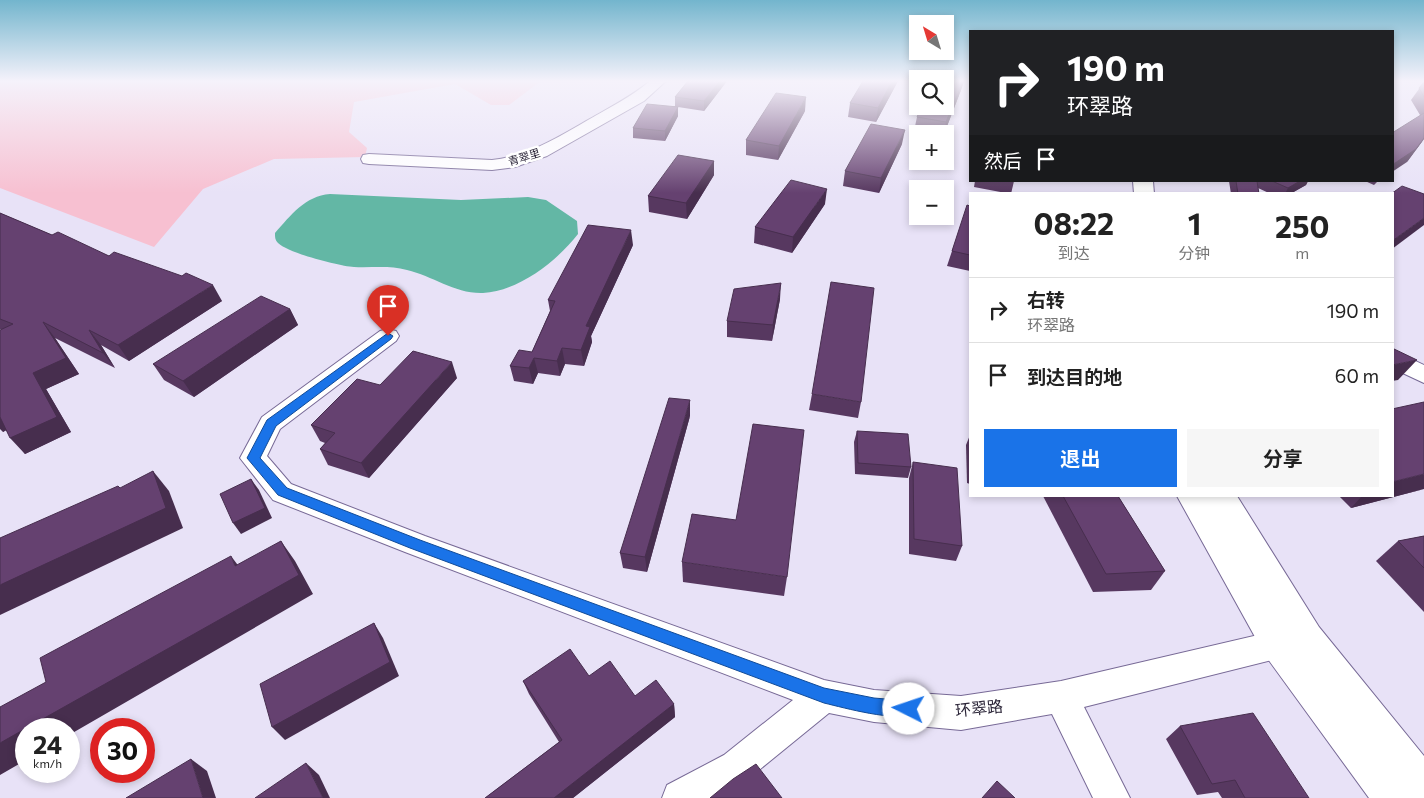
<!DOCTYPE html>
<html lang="zh">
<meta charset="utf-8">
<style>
:root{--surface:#fff;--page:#f6f6f6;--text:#222;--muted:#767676;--line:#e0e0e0;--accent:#1a73e8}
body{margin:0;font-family:Commissioner,"Noto Sans SC",sans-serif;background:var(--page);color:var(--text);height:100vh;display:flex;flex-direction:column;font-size:19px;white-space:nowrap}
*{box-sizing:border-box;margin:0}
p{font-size:16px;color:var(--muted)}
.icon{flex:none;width:28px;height:28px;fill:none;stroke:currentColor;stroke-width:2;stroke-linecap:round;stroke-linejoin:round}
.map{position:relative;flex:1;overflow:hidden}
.panel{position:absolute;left:969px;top:192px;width:425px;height:305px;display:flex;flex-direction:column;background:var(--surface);border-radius:0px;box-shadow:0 2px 8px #0003}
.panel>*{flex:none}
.hud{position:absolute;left:969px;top:30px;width:425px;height:152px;border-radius:0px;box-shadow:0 2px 8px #0003;background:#202124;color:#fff;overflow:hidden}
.needle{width:32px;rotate:322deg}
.tools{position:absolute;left:909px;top:15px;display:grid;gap:10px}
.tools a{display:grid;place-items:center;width:45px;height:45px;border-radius:0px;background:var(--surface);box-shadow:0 2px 8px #0003;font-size:25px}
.speed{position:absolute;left:15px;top:718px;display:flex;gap:10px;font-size:25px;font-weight:700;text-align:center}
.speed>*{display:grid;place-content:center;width:65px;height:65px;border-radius:50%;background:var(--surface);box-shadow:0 2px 8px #0003;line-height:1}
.speed small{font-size:12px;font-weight:400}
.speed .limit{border:8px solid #d22;background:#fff;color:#111}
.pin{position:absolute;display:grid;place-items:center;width:42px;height:42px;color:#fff;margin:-51px -21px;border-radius:50% 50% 50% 0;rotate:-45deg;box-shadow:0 0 5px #0007}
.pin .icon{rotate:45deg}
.me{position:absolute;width:55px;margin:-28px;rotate:274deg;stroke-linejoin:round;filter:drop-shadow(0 0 4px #0008)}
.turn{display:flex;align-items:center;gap:18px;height:105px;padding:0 15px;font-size:22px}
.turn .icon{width:65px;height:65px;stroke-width:2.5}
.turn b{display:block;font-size:35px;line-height:42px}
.then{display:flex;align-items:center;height:48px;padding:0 15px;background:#0003;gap:10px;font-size:19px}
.eta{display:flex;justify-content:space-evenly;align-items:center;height:85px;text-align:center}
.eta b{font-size:30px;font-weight:700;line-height:35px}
.cta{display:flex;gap:10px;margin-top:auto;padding:10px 15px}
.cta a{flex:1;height:58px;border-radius:0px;background:var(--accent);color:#fff;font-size:20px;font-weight:700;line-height:58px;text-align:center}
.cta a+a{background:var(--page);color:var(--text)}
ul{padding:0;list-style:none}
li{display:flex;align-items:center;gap:15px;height:65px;padding:0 15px;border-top:1px solid var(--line)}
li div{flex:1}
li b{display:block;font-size:19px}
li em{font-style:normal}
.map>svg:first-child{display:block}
</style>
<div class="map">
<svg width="1424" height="798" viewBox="0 0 1424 798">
<rect width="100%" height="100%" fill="#e8e2f7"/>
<path fill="#f7c0d1" d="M0,81H541L509,105H491L455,84L354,102L349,132L367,148L365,157L274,159L203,189L154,247L0,188Z"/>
<path fill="#63b7a5" d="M330,194L461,200L528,197L546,200L577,221L578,234C557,261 519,291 483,293C455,294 433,276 407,270C389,265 372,268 354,267C339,266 288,253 278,243C275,240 275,237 275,233C291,215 305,196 330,194Z"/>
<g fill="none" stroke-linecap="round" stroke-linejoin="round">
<defs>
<g id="minor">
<path d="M650,81H666L644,101L547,156L515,167L492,170L369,164L363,163L361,159L363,155L369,154L492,160C528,156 557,138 588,120C609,108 631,97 650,81Z"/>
<path d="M388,329L396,331L399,336L396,341L280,429L267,456L291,484L425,536L824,680L874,690L961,696L1061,681L1292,627L1303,631L1307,641L1303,651L1292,655L1084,707L1130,798H1093L1052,714L961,730L874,722L829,713L748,779L715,798H662L667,785L724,755L793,700L405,552L273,500L240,458L262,417L380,331Z"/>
<path d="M1392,350L1424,365V383L1392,368Z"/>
</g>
<g id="major">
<path d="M1133,181H1153L1154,194H1134Z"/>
<path d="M1177,496H1237L1319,627L1424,756V798H1369L1265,655Z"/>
</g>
</defs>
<use href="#minor" stroke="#776996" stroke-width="2"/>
<use href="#major" stroke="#776996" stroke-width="2"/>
<use href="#minor" fill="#fff" fill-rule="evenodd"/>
<use href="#major" fill="#fff" fill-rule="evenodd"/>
</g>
<g fill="#573860">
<path d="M688,81H727L704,111L678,107V116L665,141L633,138V128L675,106V97Z"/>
<path d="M898,81L876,122L848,117L850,103Z"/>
<path d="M945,81H964L961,90L944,134H927L914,131L917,117Z"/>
<path d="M1424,82V139L1407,162L1420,115L1411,100Z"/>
<path d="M805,111L778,160L746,155V140Z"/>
<path d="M902,144L879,193L843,186L845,171Z"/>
<path d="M714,161V175L687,219L649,212L648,196Z"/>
<path d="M975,181H1014L1011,194L974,187Z"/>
<path d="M1229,181H1308L1306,185L1290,194H1271L1258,188L1259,194H1231Z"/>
<path d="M1365,181H1378L1374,185Z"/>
<path d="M825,204L792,253L754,243L755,227Z"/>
<path d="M970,206V271L947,266L952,251Z"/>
<path d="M0,213L52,235L109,256L222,301L129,361L101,345L115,368L55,338L79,374L46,389L71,432L25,454L6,430L3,432L1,329H0Z"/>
<path d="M633,245L591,336L592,342L584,366L565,364L560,376L538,373L533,384L514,381L510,366L532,352L550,311L548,300Z"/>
<path d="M780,299L772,341L727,337V321Z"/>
<path d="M290,309L298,325L194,397L164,380L153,364Z"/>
<path d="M457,378L369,478L328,465L320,449L325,443L320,441L311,425L380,385Z"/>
<path d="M812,394L861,402L858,418L809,410Z"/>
<path d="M690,416L647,572L623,568L620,553Z"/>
<path d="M857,431L911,467L908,478L855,474L854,442Z"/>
<path d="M970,435V484L967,483L966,445Z"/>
<path d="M913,462L962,546L956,561L909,554V478Z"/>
<path d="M1424,489L1351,508L1339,496H1392Z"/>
<path d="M1043,496H1118L1165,571L1151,590L1093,592Z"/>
<path d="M1424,536V612L1376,561L1398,541Z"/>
<path d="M682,562L787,577L784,596L683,582Z"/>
<path d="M589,676L635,696L674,704L675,717L573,798H485L559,742L529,694L523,681Z"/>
<path d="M1180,726L1309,798H1222L1218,792L1197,795L1166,739Z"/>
</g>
<g fill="#472e4e">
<path d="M720,81H727L704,111V101Z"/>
<path d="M892,81H898L876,122L878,108Z"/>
<path d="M963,81H964L961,90L944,134L946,122Z"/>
<path d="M806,97L805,111L778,160L779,146Z"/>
<path d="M678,107V116L665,141V131Z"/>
<path d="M905,130L902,144L879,193L881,178Z"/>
<path d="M1424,139L1407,162L1392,172V165Z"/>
<path d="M714,161V175L687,219L686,203Z"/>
<path d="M1300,181H1308L1306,185L1290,194H1285L1288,188Z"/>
<path d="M827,189L825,204L792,253L793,237Z"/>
<path d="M1424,218V225L1392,249V241Z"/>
<path d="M631,230L633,245L591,336L592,342L584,366L581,350L586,326Z"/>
<path d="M781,283L780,299L772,341L773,325Z"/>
<path d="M213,285L222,301L129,361L118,345Z"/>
<path d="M290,309L298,325L194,397L183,381Z"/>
<path d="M43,322L55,338L79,374L46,389L71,432L25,454L10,438Z"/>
<path d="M89,330L101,345L115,368L103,353Z"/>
<path d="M562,348L565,364L560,376L557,361Z"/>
<path d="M534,358L538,373L533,384L529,368Z"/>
<path d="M1417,360L1398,380L1392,381V365Z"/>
<path d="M452,362L457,378L369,478L361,463Z"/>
<path d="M690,400V416L647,572L645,557Z"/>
<path d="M0,414L12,427L3,432L0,429Z"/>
<path d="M153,471L169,491L183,528L0,615V585Z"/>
<path d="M1424,474V489L1351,508L1362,496H1392V482Z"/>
<path d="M251,479L259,490L272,518L241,534L233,523Z"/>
<path d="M281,541L295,561L313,594L69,735V729H26V760L0,775V743Z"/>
<path d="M231,556L246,576L235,566Z"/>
<path d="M374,623L383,638L399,676L285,740L272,727Z"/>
<path d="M674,704L675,717L573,798H554Z"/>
<path d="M191,759L207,771L216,798H203Z"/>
<path d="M306,763L319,775L330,798H323Z"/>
</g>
<g fill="#654170" stroke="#472e4e">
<path d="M688,81H720L704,101L675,97Z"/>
<path d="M863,81H892L878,108L850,103Z"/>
<path d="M945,81H963L946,122L917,117L922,106H945Z"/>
<path d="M1424,82V97L1419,88Z"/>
<path d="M776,93L806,97L779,146L746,140Z"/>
<path d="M647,104L678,107L665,131L633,128Z"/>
<path d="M1424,113V138L1416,149L1392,165V133Z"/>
<path d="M871,124L905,130L881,178L845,171Z"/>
<path d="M678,155L714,161L686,203L648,196Z"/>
<path d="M791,180L827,189L793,237L755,227Z"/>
<path d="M1236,181H1257L1259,194H1238Z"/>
<path d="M1272,181H1300L1288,188Z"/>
<path d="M1402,186L1424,194V218L1392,241V194H1391Z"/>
<path d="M967,205L970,206V255L952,251Z"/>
<path d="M0,213L52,235L58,232L109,256L114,252L182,276L186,273L213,285L118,345L89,330L103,353L43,322L66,358L33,373L57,417L10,438L0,417V330L13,324L0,319Z"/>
<path d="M588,225L631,230L586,326L590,327L581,350L562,348L557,361L534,358L529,368L510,366L519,350L532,352L555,301L548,300Z"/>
<path d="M831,282L874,288L861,402L812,394Z"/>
<path d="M781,283L773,325L727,321L734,289Z"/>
<path d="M261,296L290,309L183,381L153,364Z"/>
<path d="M1392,348L1417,360L1392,365Z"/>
<path d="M413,351L452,362L361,463L320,449L335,433L311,425L357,379L380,385Z"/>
<path d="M669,398L690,400L645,557L620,553Z"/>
<path d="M1424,402V474L1392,482V409Z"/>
<path d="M753,424L804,430L787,577L682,562L692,514L736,520Z"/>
<path d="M857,431L908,434L911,467L858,463Z"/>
<path d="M913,462L957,468L962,546L914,539Z"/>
<path d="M153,471L166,508L0,585V538L118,486L120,488Z"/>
<path d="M251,479L265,508L233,523L220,494Z"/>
<path d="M1063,496H1118L1165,571L1106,574Z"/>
<path d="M1424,536V568L1398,541Z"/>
<path d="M281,541L299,575L0,743V707L46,682L40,658L231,556L235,566Z"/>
<path d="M374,623L390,662L272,727L260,684Z"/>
<path d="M570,649L589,676L610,661L635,696L656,680L674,704L554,798H485L562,740L523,681Z"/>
<path d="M1253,713L1309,798H1245L1235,780L1212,784L1180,726Z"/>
<path d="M191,759L203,798H126Z"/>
<path d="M306,763L323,798H255Z"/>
<path d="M756,764L782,798H710L733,779Z"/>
<path d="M997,781L1015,798H982Z"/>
</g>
<linearGradient id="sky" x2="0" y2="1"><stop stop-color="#73b5cd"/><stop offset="0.42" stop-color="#f5f2fb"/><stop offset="1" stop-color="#f5f2fb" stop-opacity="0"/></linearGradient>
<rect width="1424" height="193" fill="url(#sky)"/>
<path fill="#1a73e8" stroke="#114b97" d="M388,333L393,336L391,339L276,426L260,458L287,488L420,540L824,688L874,698L909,701L914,703L917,709L914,714C895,722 845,708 824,703L410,548L278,495L247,458L267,420Z"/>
<g text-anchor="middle" stroke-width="5" stroke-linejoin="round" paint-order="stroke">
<g font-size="11" fill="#2b2538" stroke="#fff">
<text transform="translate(524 157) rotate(-17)" y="4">青翠里</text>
</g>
<g font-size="16" fill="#2b2538" stroke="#fff">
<text transform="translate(979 708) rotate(-6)" y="6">环翠路</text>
</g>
</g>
</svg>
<div class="tools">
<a><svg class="needle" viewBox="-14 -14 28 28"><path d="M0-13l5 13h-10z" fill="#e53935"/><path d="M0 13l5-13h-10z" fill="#767676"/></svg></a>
<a><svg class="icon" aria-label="search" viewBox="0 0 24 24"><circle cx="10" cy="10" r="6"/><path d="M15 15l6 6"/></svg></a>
<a>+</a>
<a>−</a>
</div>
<div class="speed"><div>24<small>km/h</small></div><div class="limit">30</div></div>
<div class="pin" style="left:388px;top:336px;background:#d93025"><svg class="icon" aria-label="arrive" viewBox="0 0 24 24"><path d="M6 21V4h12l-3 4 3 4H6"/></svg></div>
<svg class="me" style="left:909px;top:709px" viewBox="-20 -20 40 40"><circle r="19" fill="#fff"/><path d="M0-13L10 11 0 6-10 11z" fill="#1a73e8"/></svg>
<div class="hud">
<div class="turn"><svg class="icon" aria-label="right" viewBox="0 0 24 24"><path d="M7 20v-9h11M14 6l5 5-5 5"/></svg><div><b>190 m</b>环翠路</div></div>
<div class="then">然后<svg class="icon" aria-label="arrive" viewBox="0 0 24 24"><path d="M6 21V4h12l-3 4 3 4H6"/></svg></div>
</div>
<section class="panel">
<div class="eta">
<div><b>08:22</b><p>到达</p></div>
<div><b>1</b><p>分钟</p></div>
<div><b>250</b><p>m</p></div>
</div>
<ul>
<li><svg class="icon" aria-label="right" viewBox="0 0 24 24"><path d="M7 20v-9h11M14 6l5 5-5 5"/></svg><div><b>右转</b><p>环翠路</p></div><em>190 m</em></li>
<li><svg class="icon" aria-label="arrive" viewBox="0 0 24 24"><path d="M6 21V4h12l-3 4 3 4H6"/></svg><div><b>到达目的地</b></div><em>60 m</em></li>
</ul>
<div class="cta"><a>退出</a><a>分享</a></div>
</section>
</div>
